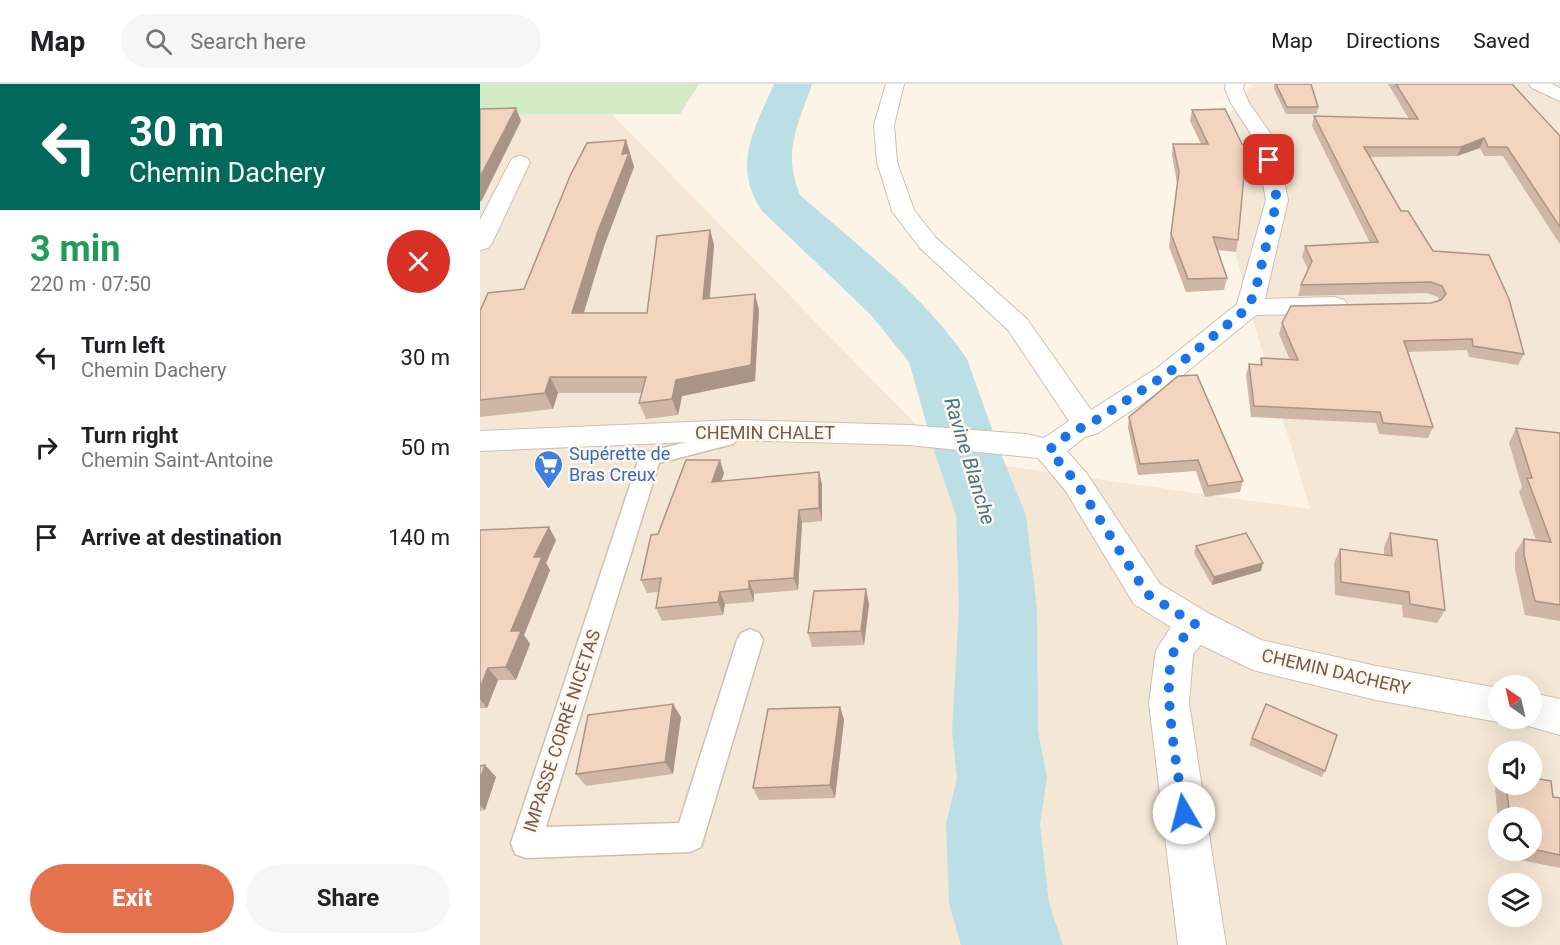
<!DOCTYPE html>
<meta charset="utf-8">
<style>
:root{--surface:#fff;--page:#f6f6f6;--text:#202124;--muted:#757577;--line:#e0e0e0;--accent:#e5724e}
body{margin:0;font-family:Roboto,sans-serif;background:var(--page);color:var(--text);height:100vh;display:flex;flex-direction:column;font-size:22px;white-space:nowrap}
*{box-sizing:border-box;margin:0}
p{font-size:20px;color:var(--muted)}
.icon{flex:none;width:33px;height:33px;fill:none;stroke:currentColor;stroke-width:2;stroke-linecap:round;stroke-linejoin:round}
.map{position:relative;flex:1;overflow:hidden}
.side{display:flex;flex-direction:column;background:var(--surface);width:480px}
.side>*{flex:none}
.top-card{background:#00695c;color:#fff;overflow:hidden}
.needle{width:39px;rotate:326deg}
.controls{position:absolute;left:1008px;top:591px;display:grid;gap:12px}
.controls a{display:grid;place-items:center;width:54px;height:54px;border-radius:50%;background:var(--surface);box-shadow:0 6px 24px #0002;font-size:30px}
.pin{position:absolute;display:grid;place-items:center;width:51px;height:51px;color:#fff;margin:-26px;border-radius:12px;box-shadow:0 3px 9px #0006}
.me{position:absolute;width:66px;margin:-33px;rotate:352deg;stroke-linejoin:round;filter:drop-shadow(0 0 4px #0008)}
.turn{display:flex;align-items:center;gap:21px;height:126px;padding:0 30px;font-size:27px}
.turn .icon{width:78px;height:78px;stroke-width:2.5}
.turn b{display:block;font-size:42px;line-height:51px}
.round{display:grid;place-items:center;flex:none;width:63px;height:63px;border-radius:32px;background:var(--page)}
.headline{display:flex;align-items:center;justify-content:space-between;height:102px;padding:0 30px}
h1{font-size:36px;font-weight:700;line-height:45px;color:#1e9e55}
.primary-button{display:flex;gap:12px;margin-top:auto;padding:12px 30px}
.primary-button a{flex:1;height:69px;border-radius:36px;background:var(--accent);color:#fff;font-size:24px;font-weight:700;line-height:69px;text-align:center}
.primary-button a+a{background:var(--page);color:var(--text)}
ul{padding:0;list-style:none}
li{display:flex;align-items:center;gap:18px;height:90px;padding:0 30px}
li div{flex:1}
li b{display:block;font-size:22px}
li em{font-style:normal}
header{display:flex;align-items:center;gap:36px;box-sizing:border-box;height:84px;padding:0 30px;background:var(--surface);border-bottom:2px solid var(--line)}
header strong{font-size:28px}
nav{display:flex;gap:33px;margin-inline-start:auto;font-size:21px}
.search{width:420px;height:54px;background:var(--page);display:flex;align-items:center;gap:15px;box-sizing:border-box;padding:0 21px;border-radius:33px;color:var(--muted);font-size:22px}
main{display:flex;flex:1;min-height:0}
.map>svg:first-child{display:block}
</style>
<header>
<strong>Map</strong>
<div class="search"><svg class="icon" aria-label="search" viewBox="0 0 24 24"><circle cx="10" cy="10" r="6"/><path d="M15 15l6 6"/></svg>Search here</div>
<nav><a>Map</a><a>Directions</a><a>Saved</a></nav>
</header>
<main>
<section class="side">
<div class="top-card">
<div class="turn"><svg class="icon" aria-label="left" viewBox="0 0 24 24"><path d="M17 20v-9H6M10 6l-5 5 5 5"/></svg><div><b>30 m</b>Chemin Dachery</div></div>
</div>
<div class="headline"><div><h1>3 min</h1><p>220 m · 07:50</p></div><a class="round" style="background:#d93025;color:#fff"><svg class="icon" aria-label="close" viewBox="0 0 24 24"><path d="M6 6l12 12M18 6L6 18"/></svg></a></div>
<ul>
<li><svg class="icon" aria-label="left" viewBox="0 0 24 24"><path d="M17 20v-9H6M10 6l-5 5 5 5"/></svg><div><b>Turn left</b><p>Chemin Dachery</p></div><em>30 m</em></li>
<li><svg class="icon" aria-label="right" viewBox="0 0 24 24"><path d="M7 20v-9h11M14 6l5 5-5 5"/></svg><div><b>Turn right</b><p>Chemin Saint-Antoine</p></div><em>50 m</em></li>
<li><svg class="icon" aria-label="arrive" viewBox="0 0 24 24"><path d="M6 21V4h12l-3 4 3 4H6"/></svg><div><b>Arrive at destination</b></div><em>140 m</em></li>
</ul>
<div class="primary-button"><a>Exit</a><a>Share</a></div>
</section>
<div class="map">
<svg width="1080" height="861" viewBox="0 0 1080 861">
<rect width="100%" height="100%" fill="#fcf5e7"/>
<path fill="#f4e7d6" fill-rule="evenodd" d="M0,0L114,12L469,374L830,425L769,223L728,56L773,0H1080V861H0ZM1018,602H1052V634H1018ZM1018,668H1052V700H1018ZM1018,734H1052V766H1018ZM1018,800H1052V832H1018Z"/>
<path fill="#d4eac5" d="M0,0H219L200,30H0Z"/>
<g fill="none" stroke-linecap="round" stroke-linejoin="round">
<path fill="#bcdfe6" fill-rule="evenodd" d="M294,0H332C318,42 302,67 320,111C378,162 444,211 487,275L521,370L546,431L557,525L558,647L567,694L560,740L569,819L583,861H481L469,819L466,740L477,694L472,647L479,525L476,431L455,370L429,278L390,230L282,127C251,82 275,44 294,0Z"/>
<defs>
<path id="lane" d="M257,339L264,341L267,346L253,360L179,379L66,743L199,739L257,556L261,549L270,545L279,549L283,556L221,763L210,768L46,774L35,770L31,759L159,374L163,369L239,350Z"/>
<g id="street">
<path d="M406,0H424L414,41L417,78L434,126L456,154L547,235L611,326L677,284L757,220L786,116L775,56L751,19L745,5L746,0H764L763,5L769,19L795,56L808,116L785,215L855,213L864,216L868,221L864,226L855,229L776,231L697,296L618,349L605,353L587,367L607,390L680,500L728,529L781,556L896,582L1018,604V634H1029L1018,638L896,616L773,586L721,561L713,570L709,619L746,861H698L669,619L676,566L691,543L654,520L585,406L558,374L429,361L257,356L0,367V347L257,336L429,341L546,350L564,354L589,337L528,246L440,164L412,127L397,78L394,41Z"/>
<path d="M1049,0H1072L1080,4V17L1052,4Z"/>
<path d="M40,72L47,74L50,78L12,159L8,164L0,166V136L30,78L33,74Z"/>
<path d="M1052,609L1080,615V651L1038,639L1036,634H1052Z"/>
</g>
</defs>
<use href="#lane" stroke="#d0bfaf" stroke-width="3"/>
<use href="#street" stroke="#d0bfaf" stroke-width="2"/>
<use href="#lane" fill="#fff" fill-rule="evenodd"/>
<use href="#street" fill="#fff" fill-rule="evenodd"/>
</g>
<g fill="#d0b6a4">
<path d="M794,0H831L838,23L837,30H806L794,5Z"/>
<path d="M908,0H1032L1080,52V159H1079L1023,72H1004L1000,64L977,72L890,73L921,127L953,167L1044,270L1038,281L989,273L987,266L927,268L953,343L948,354L899,350L896,339L771,333L766,291L769,280L780,281L781,274L810,276L799,250L802,239L951,219L959,216L958,213L947,209L818,212L821,201L828,185L822,173L825,162L890,159L832,42L834,32L929,35Z"/>
<path d="M745,25L758,156L756,168L738,166L747,194L744,206L706,208L689,163L697,99L692,71L693,60H721L710,37L712,26Z"/>
<path d="M146,56L154,83L124,162L103,229H167L230,146L234,161L230,215L279,226L275,297L202,312L198,331L166,335L159,319L162,309H78L73,325L0,333V227L44,205Z"/>
<path d="M649,333L763,397L760,408L725,413L716,387L658,391L648,344Z"/>
<path d="M1036,344L1080,349V537L1045,531L1035,485V469L1044,455L1056,456L1039,408L1042,403L1029,359Z"/>
<path d="M339,388L342,401V437L322,439L318,506L274,510V518L245,520L243,531L182,537L176,524L179,508L167,509L161,496L178,450L244,389L241,397Z"/>
<path d="M0,446L76,456L66,479L70,486L44,551L50,560L36,596H18L7,624H0Z"/>
<path d="M910,449L965,526L957,539L923,533L922,521L855,511L854,479L860,465L904,471V463Z"/>
<path d="M716,462L781,487L732,501L714,469Z"/>
<path d="M389,520L384,561L332,563L328,549Z"/>
<path d="M360,623L364,636L355,714L279,716L273,704Z"/>
<path d="M201,633L193,690L106,702L96,690Z"/>
<path d="M772,654L845,687L842,693L769,661Z"/>
<path d="M5,681L16,693L5,726L0,727V682Z"/>
<path d="M1018,696V700H1052L1073,713L1080,714V784L1021,772V766H1052V734H1018V741L1015,701Z"/>
</g>
<g fill="#a99486">
<path d="M36,24L41,37L2,116L0,118V93Z"/>
<path d="M1004,54L1000,64L977,72L981,63Z"/>
<path d="M146,56L154,83L124,162L99,245L92,229Z"/>
<path d="M230,146L234,161L228,231L223,215Z"/>
<path d="M275,210L279,226L275,297L202,312L198,331L192,315L196,296Z"/>
<path d="M70,293L78,309L73,325L65,309Z"/>
<path d="M240,376L244,389L237,411L232,398Z"/>
<path d="M339,388L342,401V437L339,424Z"/>
<path d="M319,426L322,439L318,506L314,494Z"/>
<path d="M69,443L76,456L66,479L70,486L44,551L50,560L36,596L26,583L31,547L54,473Z"/>
<path d="M783,479L781,487L732,501L734,493Z"/>
<path d="M269,497L274,510V518L269,505Z"/>
<path d="M386,505L389,520L384,561L381,547Z"/>
<path d="M240,508L245,520L243,531L238,518Z"/>
<path d="M8,584L18,596L7,624L0,615V604Z"/>
<path d="M193,620L201,633L193,690L185,678Z"/>
<path d="M360,623L364,636L355,714L350,701Z"/>
<path d="M5,681L16,693L5,726L0,721V696Z"/>
</g>
<g fill="#f2d4bf" stroke="#a99486" stroke-width="1.5">
<path d="M796,0H831L838,23H807Z"/>
<path d="M916,0H1032L1080,52V143L1027,63H1008L1004,54L981,63H884L921,127H928L953,167L1009,171L1029,215L1044,270L993,262L992,255L924,257L953,343L903,339L900,328L774,322L769,280L782,281L781,274L818,276L802,239L811,222L951,219L961,216L966,210L962,202L951,198L821,201L832,177L825,162L898,158L834,32L938,35Z"/>
<path d="M36,24L0,93V25Z"/>
<path d="M745,25L762,60H767L758,156L733,153L747,194L708,195L691,150L699,87L693,60H728L712,26Z"/>
<path d="M146,56L142,70L149,69L118,147L92,229H167L177,152L230,146L223,215L275,210L271,281L196,296L192,315L159,319L166,293H70L65,309L0,316V227L8,209L44,205L90,92L107,59Z"/>
<path d="M717,291L763,397L728,402L718,376L660,380L649,333L698,292Z"/>
<path d="M1036,344L1080,349V521L1055,517L1044,471V455L1071,458L1047,394H1052Z"/>
<path d="M206,376H240L232,398L339,388V424L319,426L314,494L269,497V505L240,508L238,518L176,524L181,494L161,496L171,451L178,450Z"/>
<path d="M69,443L54,473H62L31,547H41L26,583L8,584L0,604V446Z"/>
<path d="M766,449L783,479L734,493L716,462Z"/>
<path d="M910,449L957,456L965,526L930,520L929,508L861,498L860,465L912,472Z"/>
<path d="M386,505L381,547L328,549L334,507Z"/>
<path d="M193,620L185,678L96,690L108,631Z"/>
<path d="M786,620L857,651L845,687L772,654Z"/>
<path d="M360,623L350,701L273,704L288,625Z"/>
<path d="M5,681L0,696V682Z"/>
<path d="M1052,694L1071,697L1073,713L1080,714V771L1052,765V734H1030L1026,700H1052Z"/>
</g>
<g fill="none" stroke-linecap="round" stroke-linejoin="round">
<path stroke="#1a73e8" stroke-width="10" stroke-dasharray="0 18" d="M704,729C699,692 679,597 695,565C700,556 709,548 715,540L667,510L596,398L569,366L594,346L607,342L687,290L769,223L777,200L797,116L789,76"/>
</g>
<defs>
<symbol id="supermarket-pin" viewBox="-11 -11 22 30"><path d="M0 17L-7.5 6A9.5 9.5 0 1 1 7.5 6Z" fill="#3f7fe0" stroke="#fff8ee"/><path d="M-6-5.5h2.5l.6 2H6L4.5 2H-2.5L-4.4-4H-6ZM-1.5 3.2a1.3 1.3 0 1 0 .1 0ZM3 3.2a1.3 1.3 0 1 0 .1 0Z" fill="#fff"/></symbol>
</defs>
<g fill-rule="evenodd">
<use href="#supermarket-pin" x="52" y="364" width="33" height="45"/>
</g>
<g text-anchor="middle" stroke-width="5" stroke-linejoin="round" paint-order="stroke">
<g font-size="18" fill="#765b4b" stroke="#fff8ee">
<text x="285" y="355">CHEMIN CHALET</text>
<text transform="translate(856 588) rotate(13)" y="6">CHEMIN DACHERY</text>
<text transform="translate(82 647) rotate(-72)" y="6">IMPASSE CORRÉ NICETAS</text>
</g>
<g font-size="18" fill="#366cbe" stroke="#fff8ee" text-anchor="start">
<text x="89" y="376">Supérette de<tspan x="89" dy="21">Bras Creux</tspan></text>
</g>
<g font-size="20" font-style="italic" fill="#427783" stroke="#fff8ee">
<text transform="translate(490 377) rotate(73)" y="7">Ravine Blanche</text>
</g>
</g>
</svg>
<div class="controls">
<a><svg class="needle" viewBox="-14 -14 28 28"><path d="M0-13l5 13h-10z" fill="#e53935"/><path d="M0 13l5-13h-10z" fill="#757577"/></svg></a>
<a><svg class="icon" aria-label="sound" viewBox="0 0 24 24"><path d="M4 9h4l5-4v14l-5-4H4zM17 9q2 3 0 6"/></svg></a>
<a><svg class="icon" aria-label="search" viewBox="0 0 24 24"><circle cx="10" cy="10" r="6"/><path d="M15 15l6 6"/></svg></a>
<a><svg class="icon" aria-label="layers" viewBox="0 0 24 24"><path d="M12 4l9 5-9 5-9-5zM3 14l9 5 9-5"/></svg></a>
</div>
<div class="pin" style="left:789px;top:76px;background:#d93025"><svg class="icon" aria-label="arrive" viewBox="0 0 24 24"><path d="M6 21V4h12l-3 4 3 4H6"/></svg></div>
<svg class="me" style="left:704px;top:729px" viewBox="-20 -20 40 40"><circle r="19" fill="#fff"/><path d="M0-13L10 11 0 6-10 11z" fill="#1a73e8"/></svg>
</div>
</main>
